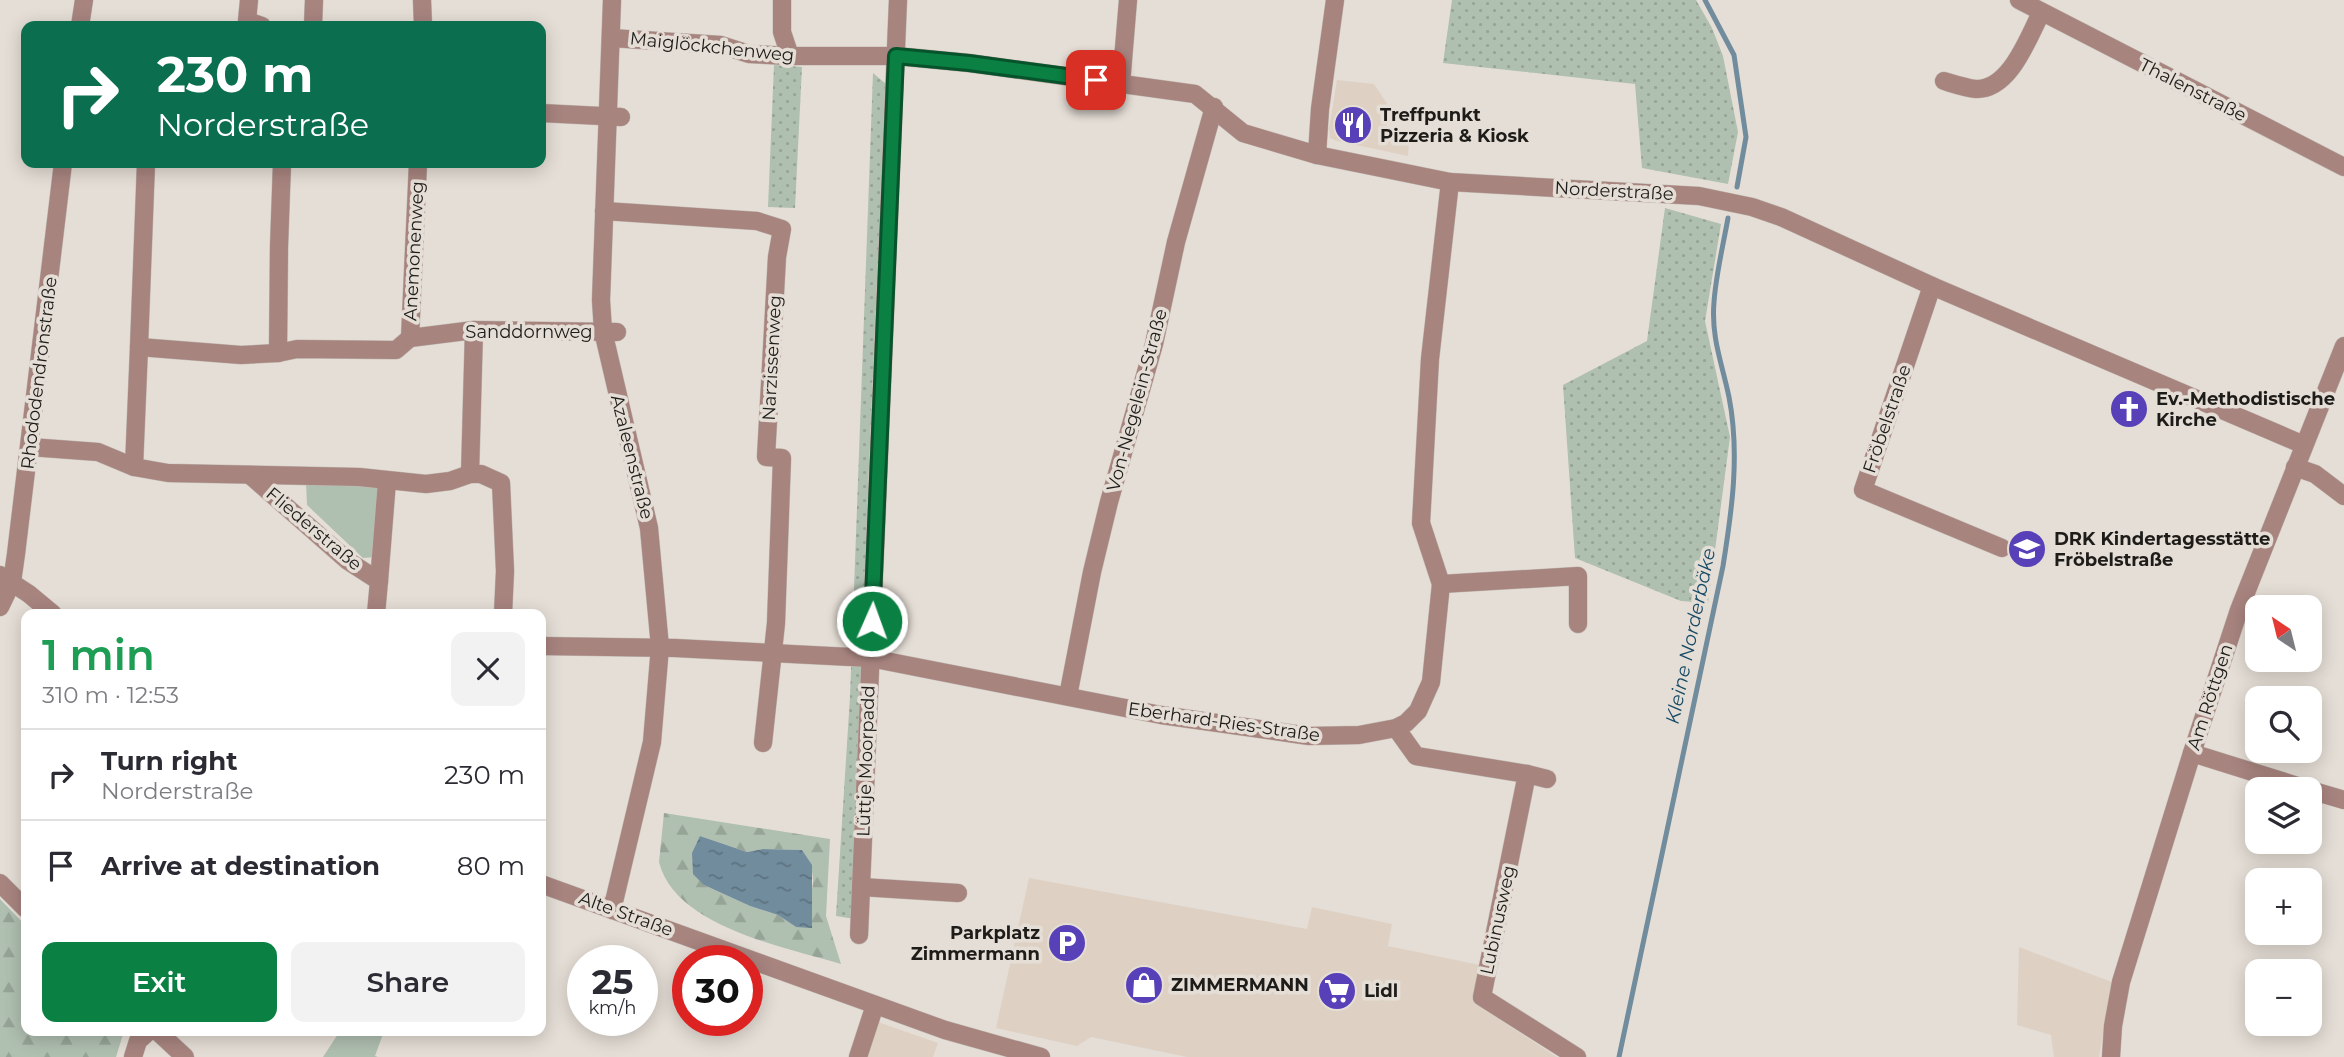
<!DOCTYPE html>
<meta charset="utf-8">
<style>
:root{--surface:#fff;--page:#f2f2f3;--text:#2b2b33;--muted:#7c7c81;--line:#e1e1e2;--accent:#0b8043}
body{margin:0;font-family:Montserrat,sans-serif;background:var(--page);color:var(--text);height:100vh;display:flex;flex-direction:column;font-size:26px;white-space:nowrap}
*{box-sizing:border-box;margin:0}
p{font-size:23px;color:var(--muted)}
.icon{flex:none;width:38px;height:38px;fill:none;stroke:currentColor;stroke-width:2;stroke-linecap:round;stroke-linejoin:round}
.map{position:relative;flex:1;overflow:hidden}
.sheet{position:absolute;left:21px;top:609px;width:525px;height:427px;display:flex;flex-direction:column;background:var(--surface);border-radius:14px;box-shadow:0 4px 18px #0003}
.sheet>*{flex:none}
.guide{position:absolute;left:21px;top:21px;width:525px;height:147px;border-radius:14px;box-shadow:0 4px 18px #0003;background:#0b6e4f;color:#fff;overflow:hidden}
.needle{width:46px;rotate:325deg}
.tools{position:absolute;left:2245px;top:595px;display:grid;gap:14px}
.tools a{display:grid;place-items:center;width:77px;height:77px;border-radius:14px;background:var(--surface);box-shadow:0 4px 18px #0003;font-size:35px}
.speed{position:absolute;left:567px;top:945px;display:flex;gap:14px;font-size:35px;font-weight:700;text-align:center}
.speed>*{display:grid;place-content:center;width:91px;height:91px;border-radius:50%;background:var(--surface);box-shadow:0 4px 18px #0003;line-height:1}
.speed small{font-size:18px;font-weight:400}
.speed .limit{border:10px solid #d22;background:#fff;color:#111}
.pin{position:absolute;display:grid;place-items:center;width:60px;height:60px;color:#fff;margin:-30px;border-radius:14px;box-shadow:0 4px 10px #0006}
.me{position:absolute;width:77px;margin:-38px;rotate:2deg;stroke-linejoin:round;filter:drop-shadow(0 0 5px #0008)}
.turn{display:flex;align-items:center;gap:24px;height:147px;padding:0 21px;font-size:32px}
.turn .icon{width:91px;height:91px;stroke-width:2.5}
.turn b{display:block;font-size:49px;line-height:60px}
.round{display:grid;place-items:center;flex:none;width:74px;height:74px;border-radius:14px;background:var(--page)}
.overview{display:flex;align-items:center;justify-content:space-between;height:119px;padding:0 21px}
h1{font-size:42px;font-weight:600;line-height:52px;color:#1e9e55}
.primary-button{display:flex;gap:14px;margin-top:auto;padding:14px 21px}
.primary-button a{flex:1;height:80px;border-radius:14px;background:var(--accent);color:#fff;font-size:28px;font-weight:600;line-height:80px;text-align:center}
.primary-button a+a{background:var(--page);color:var(--text)}
ul{padding:0;list-style:none}
li{display:flex;align-items:center;gap:21px;height:91px;padding:0 21px;border-top:2px solid var(--line)}
li div{flex:1}
li b{display:block;font-size:26px}
li em{font-style:normal}
.map>svg:first-child{display:block}
</style>
<div class="map">
<svg width="2344" height="1057" viewBox="0 0 2344 1057">
<defs>
<pattern id="grass-dots" width="8" height="8" patternUnits="userSpaceOnUse" patternTransform="scale(1.75)"><rect width="8" height="8" fill="#afbfb0"/><path d="M2 2h.1M6 6h.1" fill="none" stroke="#96a497" stroke-width="1.8" stroke-linecap="round"/></pattern>
<pattern id="forest-firs" width="22" height="20" patternUnits="userSpaceOnUse" patternTransform="scale(1.75)"><rect width="22" height="20" fill="#afbfb0"/><path d="M5 1l3.5 6h-7zM16 11l3.5 6h-7z" fill="#96a497"/></pattern>
<pattern id="water-ripples" width="26" height="14" patternUnits="userSpaceOnUse" patternTransform="scale(1.75)"><rect width="26" height="14" fill="#718c9d"/><path d="M2 4q2-2 4 0t4 0M15 11q2-2 4 0t4 0" fill="none" stroke="#5c727f"/></pattern>
</defs>
<rect width="100%" height="100%" fill="#e5ded6"/>
<g fill="#ded1c4">
<path d="M1337,80L1374,84L1390,108L1384,139L1409,144L1408,156L1337,141L1330,138L1329,129Z"/>
<path d="M1029,878L1307,929L1312,907L1392,924L1388,946L1480,965L1474,1003L1557,1057H1187L1091,1037L1077,1046L996,1028Z"/>
<path d="M2019,947L2112,982L2099,1057H2054L2051,1035L2017,1025Z"/>
<path d="M878,1022L938,1043L933,1057H865Z"/>
</g>
<g fill="url(#grass-dots)">
<path d="M1452,0H1696L1712,28L1723,56L1738,132L1728,184L1642,168L1635,84L1443,63Z"/>
<path d="M774,65L802,67L795,208L768,207Z"/>
<path d="M873,73L886,84L869,466L855,919L836,916L850,697Z"/>
<path d="M1665,208L1721,224L1705,321L1730,437L1708,603L1681,601L1575,558L1563,385L1647,341Z"/>
</g>
<g fill="url(#forest-firs)" fill-rule="evenodd">
<path d="M664,813L830,839L826,916L841,964C785,947 675,927 659,862ZM700,836L747,852L763,849L802,850C823,882 810,896 796,927L778,915L750,906L704,885Z"/>
<path d="M0,899L26,926V1031H124L116,1057H0Z"/>
</g>
<g fill="#afbfb0">
<path d="M306,482L378,485L376,557L363,558L307,505Z"/>
<path d="M340,1031H384L375,1056L378,1057H323Z"/>
</g>
<path fill="url(#water-ripples)" d="M700,836L747,852L763,849L802,850L812,865V928L796,927L778,915L750,906L704,885L693,874L692,853Z"/>
<g fill="none" stroke-linecap="round" stroke-linejoin="round">
<g stroke="#718c9d" stroke-width="5">
<path d="M1705,0L1734,55L1746,137L1737,187"/>
<path d="M1619,1057L1723,566C1732,510 1740,454 1729,397C1722,363 1711,338 1714,302C1716,274 1723,246 1728,218"/>
</g>
<defs>
<g id="minor">
<path d="M249,0L247,21L262,26"/>
<path d="M422,0L423,26"/>
<path d="M612,0L601,300L603,331L649,528L660,647L652,742L612,910"/>
<path d="M782,0V32L790,56"/>
<path d="M2019,0L2344,167"/>
<path d="M80,26L84,0"/>
<path d="M313,26L314,0"/>
<path d="M611,38L721,45L749,54L790,56H896L969,63L1195,94L1243,133L1317,155L1450,182L1699,196L1752,207L1781,217L1932,286L2304,445"/>
<path d="M1944,81C1954,84 1966,88 1976,89C2010,90 2028,38 2041,13"/>
<path d="M1121,84L1128,0"/>
<path d="M541,113L621,117"/>
<path d="M1317,155L1320,109L1335,0"/>
<path d="M146,163L139,347L241,355L278,353L297,349L396,350L410,338L474,330L617,332"/>
<path d="M604,211L757,221L782,229L777,257L766,457L782,458L776,623L763,743"/>
<path d="M1932,286L1863,490L2002,548"/>
<path d="M410,338L418,163"/>
<path d="M278,353L279,247L282,163"/>
<path d="M30,447L98,452L134,467L168,473L359,477L426,484L450,481L470,474H481L501,483L505,571L503,614"/>
<path d="M134,467L139,347"/>
<path d="M2295,467L2315,474L2344,496"/>
<path d="M470,474L474,330"/>
<path d="M250,475L348,561L379,581L376,614"/>
<path d="M379,581L387,481"/>
<path d="M1441,584L1578,576V624"/>
<path d="M0,607L12,582L16,554L63,163"/>
<path d="M541,646L675,648L870,658L1161,715L1309,736L1359,735L1396,728L1406,723L1418,711L1431,682L1441,584L1421,523L1430,359L1450,182"/>
<path d="M1068,696L1092,572L1109,502L1154,344L1176,242L1214,107"/>
<path d="M1396,728L1416,756L1527,774L1482,997L1577,1057"/>
<path d="M2192,753L2307,789"/>
<path d="M1527,774L1547,779"/>
<path d="M2310,790L2344,800"/>
<path d="M0,883L26,909"/>
<path d="M861,887L958,893"/>
<path d="M859,935L898,0"/>
<path d="M157,1031L185,1057"/>
<path d="M133,1057L138,1041L149,1031"/>
<path d="M858,1057L875,1005"/>
<path d="M2111,1057L2113,1026L2121,982L2192,753L2239,610L2344,346"/>
</g>
<g id="tertiary">
<path d="M0,575L29,594L53,614"/>
<path d="M541,884L945,1030L1041,1057"/>
</g>
</defs>
<use href="#minor" stroke="#c1bbb4" stroke-width="19"/>
<use href="#tertiary" stroke="#c1bbb4" stroke-width="19"/>
<use href="#minor" stroke="#a8847f" stroke-width="18"/>
<use href="#tertiary" stroke="#a8847f" stroke-width="18"/>
</g>
<g fill="none" stroke-linecap="round" stroke-linejoin="round">
<defs>
<path id="route" d="M872,621L896,56L969,63L1096,80"/>
</defs>
<use href="#route" stroke="#07532c" stroke-width="18"/>
<use href="#route" stroke="#0b8043" stroke-width="12"/>
</g>
<defs>
<symbol id="restaurant-disc" viewBox="-11 -11 22 22"><circle r="9.5" fill="#5740b8" stroke="#e5ded6"/><path d="M-5-6h1v4h1v-4h1v4h1v-4h1v5L-1.5 .5V6h-2V.5L-5-1ZM5-6V6H3V1.5H1.5Q1.5-4 5-6Z" fill="#fff"/></symbol>
<symbol id="church-disc" viewBox="-11 -11 22 22"><circle r="9.5" fill="#5740b8" stroke="#e5ded6"/><path d="M-1.2-6h2.4v3.5h3.3v2.4h-3.3V6h-2.4V-.1h-3.3v-2.4h3.3Z" fill="#fff"/></symbol>
<symbol id="school-disc" viewBox="-11 -11 22 22"><circle r="9.5" fill="#5740b8" stroke="#e5ded6"/><path d="M0-5L7-2L0 1L-7-2ZM-4 1L0 2.5L4 1V4Q0 6-4 4Z" fill="#fff"/></symbol>
<symbol id="parking-disc" viewBox="-11 -11 22 22"><circle r="9.5" fill="#5740b8" stroke="#e5ded6"/><path d="M-3.5-5.5H1a3.5 3.5 0 0 1 0 7H-1V5.5H-3.5ZM-1-3.4V-.6H.8a1.4 1.4 0 0 0 0-2.8Z" fill="#fff"/></symbol>
<symbol id="shop-disc" viewBox="-11 -11 22 22"><circle r="9.5" fill="#5740b8" stroke="#e5ded6"/><path d="M-5-2.5h2.3a2.7 3.5 0 0 1 5.4 0H5L5.5 6h-11ZM-1.5-2.5h3a1.5 2.3 0 0 0-3 0Z" fill="#fff"/></symbol>
<symbol id="supermarket-disc" viewBox="-11 -11 22 22"><circle r="9.5" fill="#5740b8" stroke="#e5ded6"/><path d="M-6-5.5h2.5l.6 2H6L4.5 2H-2.5L-4.4-4H-6ZM-1.5 3.2a1.3 1.3 0 1 0 .1 0ZM3 3.2a1.3 1.3 0 1 0 .1 0Z" fill="#fff"/></symbol>
</defs>
<g fill-rule="evenodd">
<use href="#restaurant-disc" x="1331" y="103" width="44" height="44"/>
<use href="#church-disc" x="2107" y="387" width="44" height="44"/>
<use href="#school-disc" x="2005" y="527" width="44" height="44"/>
<use href="#parking-disc" x="1045" y="921" width="44" height="44"/>
<use href="#shop-disc" x="1122" y="963" width="44" height="44"/>
<use href="#supermarket-disc" x="1315" y="969" width="44" height="44"/>
</g>
<g text-anchor="middle" stroke-width="7" stroke-linejoin="round" paint-order="stroke">
<g font-size="18" fill="#1e1c19" stroke="#e5ded6">
<text transform="translate(712 47) rotate(6)" y="6">Maiglöckchenweg</text>
<text transform="translate(2193 90) rotate(27)" y="6">Thalenstraße</text>
<text transform="translate(1614 191) rotate(3)" y="6">Norderstraße</text>
<text transform="translate(414 251) rotate(-87)" y="6">Anemonenweg</text>
<text x="529" y="338">Sanddornweg</text>
<text transform="translate(772 358) rotate(-87)" y="6">Narzissenweg</text>
<text transform="translate(39 373) rotate(-83)" y="6">Rhododendronstraße</text>
<text transform="translate(1137 400) rotate(-75)" y="6">Von-Negelein-Straße</text>
<text transform="translate(1887 419) rotate(-71)" y="6">Fröbelstraße</text>
<text transform="translate(632 457) rotate(76)" y="6">Azaleenstraße</text>
<text transform="translate(314 529) rotate(40)" y="6">Fliederstraße</text>
<text transform="translate(2210 697) rotate(-72)" y="6">Am Röttgen</text>
<text transform="translate(1224 722) rotate(8)" y="6">Eberhard-Ries-Straße</text>
<text transform="translate(866 761) rotate(-88)" y="6">Lüttje Moorpadd</text>
<text transform="translate(626 914) rotate(20)" y="6">Alte Straße</text>
<text transform="translate(1498 920) rotate(-78)" y="6">Lubinusweg</text>
</g>
<g font-size="18" font-weight="bold" fill="#1e1c19" stroke="#e5ded6" text-anchor="start">
<text x="1380" y="121">Treffpunkt<tspan x="1380" dy="21">Pizzeria &amp; Kiosk</tspan></text>
<text x="2156" y="405">Ev.-Methodistische<tspan x="2156" dy="21">Kirche</tspan></text>
<text x="2054" y="545">DRK Kindertagesstätte<tspan x="2054" dy="21">Fröbelstraße</tspan></text>
<text x="1040" y="939" text-anchor="end">Parkplatz<tspan x="1040" dy="21">Zimmermann</tspan></text>
<text x="1171" y="991">ZIMMERMANN</text>
<text x="1364" y="997">Lidl</text>
</g>
<g font-size="19" font-style="italic" fill="#184b66" stroke="#e5ded6">
<text transform="translate(1690 636) rotate(-78)" y="7">Kleine Norderbäke</text>
</g>
</g>
</svg>
<div class="tools">
<a><svg class="needle" viewBox="-14 -14 28 28"><path d="M0-13l5 13h-10z" fill="#e53935"/><path d="M0 13l5-13h-10z" fill="#7c7c81"/></svg></a>
<a><svg class="icon" aria-label="search" viewBox="0 0 24 24"><circle cx="10" cy="10" r="6"/><path d="M15 15l6 6"/></svg></a>
<a><svg class="icon" aria-label="layers" viewBox="0 0 24 24"><path d="M12 4l9 5-9 5-9-5zM3 14l9 5 9-5"/></svg></a>
<a>+</a>
<a>−</a>
</div>
<div class="speed"><div>25<small>km/h</small></div><div class="limit">30</div></div>
<div class="pin" style="left:1096px;top:80px;background:#d93025"><svg class="icon" aria-label="arrive" viewBox="0 0 24 24"><path d="M6 21V4h12l-3 4 3 4H6"/></svg></div>
<svg class="me" style="left:872px;top:621px" viewBox="-20 -20 40 40"><circle r="17" fill="#0b8043" stroke="#fff" stroke-width="3"/><path d="M0-11L8 9 0 5-8 9z" fill="#fff"/></svg>
<div class="guide">
<div class="turn"><svg class="icon" aria-label="right" viewBox="0 0 24 24"><path d="M7 20v-9h11M14 6l5 5-5 5"/></svg><div><b>230 m</b>Norderstraße</div></div>
</div>
<section class="sheet">
<div class="overview"><div><h1>1 min</h1><p>310 m · 12:53</p></div><a class="round"><svg class="icon" aria-label="close" viewBox="0 0 24 24"><path d="M6 6l12 12M18 6L6 18"/></svg></a></div>
<ul>
<li><svg class="icon" aria-label="right" viewBox="0 0 24 24"><path d="M7 20v-9h11M14 6l5 5-5 5"/></svg><div><b>Turn right</b><p>Norderstraße</p></div><em>230 m</em></li>
<li><svg class="icon" aria-label="arrive" viewBox="0 0 24 24"><path d="M6 21V4h12l-3 4 3 4H6"/></svg><div><b>Arrive at destination</b></div><em>80 m</em></li>
</ul>
<div class="primary-button"><a>Exit</a><a>Share</a></div>
</section>
</div>
